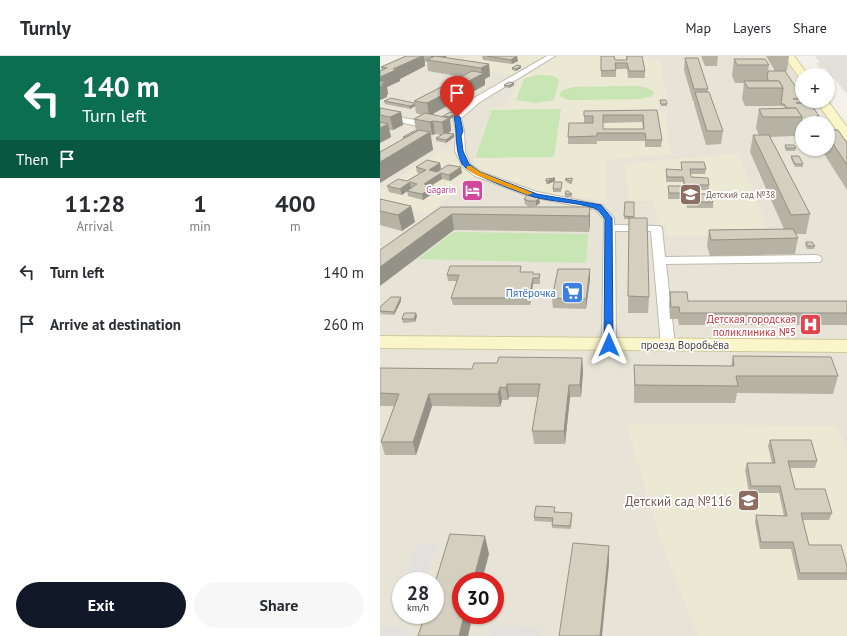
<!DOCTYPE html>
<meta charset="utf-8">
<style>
:root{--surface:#fff;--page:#f7f7f7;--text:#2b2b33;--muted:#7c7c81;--line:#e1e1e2;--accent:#111827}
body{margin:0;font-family:"PT Sans",sans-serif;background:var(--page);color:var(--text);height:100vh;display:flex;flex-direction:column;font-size:15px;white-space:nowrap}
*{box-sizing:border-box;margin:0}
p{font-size:13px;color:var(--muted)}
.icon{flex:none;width:22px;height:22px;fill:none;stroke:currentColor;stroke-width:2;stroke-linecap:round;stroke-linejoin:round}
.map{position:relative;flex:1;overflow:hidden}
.details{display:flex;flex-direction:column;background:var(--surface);width:380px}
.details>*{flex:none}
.banner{background:#0b6e4f;color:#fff;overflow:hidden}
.tools{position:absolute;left:415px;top:12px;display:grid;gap:8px}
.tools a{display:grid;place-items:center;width:40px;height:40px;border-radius:50%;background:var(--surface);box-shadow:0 1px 3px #0004;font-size:20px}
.speed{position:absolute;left:12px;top:516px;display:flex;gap:8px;font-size:20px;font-weight:700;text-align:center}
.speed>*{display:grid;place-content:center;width:52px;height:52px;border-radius:50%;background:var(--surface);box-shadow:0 1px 3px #0004;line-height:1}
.speed small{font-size:10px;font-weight:400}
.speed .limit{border:6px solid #d22;background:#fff;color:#111}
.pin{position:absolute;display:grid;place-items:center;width:34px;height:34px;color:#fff;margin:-41px -17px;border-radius:50% 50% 50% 0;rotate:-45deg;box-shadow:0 0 4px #0007}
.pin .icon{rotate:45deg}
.me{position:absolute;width:44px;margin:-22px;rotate:0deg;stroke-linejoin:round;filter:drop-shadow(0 0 3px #0008)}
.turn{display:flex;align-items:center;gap:14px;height:84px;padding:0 16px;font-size:18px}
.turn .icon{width:52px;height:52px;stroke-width:2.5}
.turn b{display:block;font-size:28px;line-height:34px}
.then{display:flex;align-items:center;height:38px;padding:0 16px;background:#0003;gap:8px;font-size:15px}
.eta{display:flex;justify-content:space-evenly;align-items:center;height:68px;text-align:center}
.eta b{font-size:24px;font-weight:600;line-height:28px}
.cta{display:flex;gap:8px;margin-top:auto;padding:8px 16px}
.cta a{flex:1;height:46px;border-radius:24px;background:var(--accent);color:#fff;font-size:16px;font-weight:600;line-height:46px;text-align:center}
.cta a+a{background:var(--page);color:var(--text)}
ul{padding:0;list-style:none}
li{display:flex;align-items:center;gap:12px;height:52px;padding:0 16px}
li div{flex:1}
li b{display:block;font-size:15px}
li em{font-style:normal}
header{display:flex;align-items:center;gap:24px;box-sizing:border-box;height:56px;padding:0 20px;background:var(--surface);border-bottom:1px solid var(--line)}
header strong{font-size:19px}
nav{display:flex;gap:22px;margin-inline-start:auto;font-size:14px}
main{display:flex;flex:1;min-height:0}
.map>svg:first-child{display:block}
</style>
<header>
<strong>Turnly</strong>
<nav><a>Map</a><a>Layers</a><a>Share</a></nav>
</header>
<main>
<section class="details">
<div class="banner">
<div class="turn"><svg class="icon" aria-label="left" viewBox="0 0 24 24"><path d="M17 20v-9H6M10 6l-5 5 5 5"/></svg><div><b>140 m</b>Turn left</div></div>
<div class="then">Then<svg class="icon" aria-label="arrive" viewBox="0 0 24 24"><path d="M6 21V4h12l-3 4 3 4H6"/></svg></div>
</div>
<div class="eta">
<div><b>11:28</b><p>Arrival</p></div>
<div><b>1</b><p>min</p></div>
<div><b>400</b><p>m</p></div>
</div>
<ul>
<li><svg class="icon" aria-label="left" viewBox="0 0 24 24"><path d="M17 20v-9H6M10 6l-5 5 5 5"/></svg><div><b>Turn left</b></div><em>140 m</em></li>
<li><svg class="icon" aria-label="arrive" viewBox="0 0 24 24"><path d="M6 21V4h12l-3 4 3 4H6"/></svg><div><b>Arrive at destination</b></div><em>260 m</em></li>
</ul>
<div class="cta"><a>Exit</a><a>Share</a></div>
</section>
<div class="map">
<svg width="467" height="580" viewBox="0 0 467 580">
<rect width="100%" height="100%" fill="#f3f1e9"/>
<path fill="#e7e4d7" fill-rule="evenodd" d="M34,0H405L422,22V45H440L467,80V580H0V11L7,13ZM422,67H448V93H422ZM21,525H55V559H21ZM81,525H115V559H81Z"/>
<path fill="#e3e0da" d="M435,0H467V38L445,12H440L436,7H440Z"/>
<g fill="#ebe8d3">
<path d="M91,0H166L132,19L71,10Z"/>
<path d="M179,0H250L280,4L287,45L278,46L279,56H286L290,98L225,104L227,144L164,138L101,114L94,107V102L112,51H126L139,23Z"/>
<path d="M63,94L75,97L80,111L97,121L47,158L0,145V133Z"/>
<path d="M358,97L390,179L285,180V169H277L274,145H249L244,108Z"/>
<path d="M246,368L457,370L467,396V580H318L284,494Z"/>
</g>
<g fill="#c8e5b4">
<path d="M156,19C164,19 173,18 179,24L174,44L156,47L136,44L144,23Z"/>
<path d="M256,30L264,31L273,35L274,38L270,41L260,43L197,44C191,44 183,44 179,38L183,34L194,31Z"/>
<path d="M181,53L174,101L95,102L112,54Z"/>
<path d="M74,176L208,178L206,207L38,203Z"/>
</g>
<g fill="#e2e1dd">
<path d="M37,487L57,488L46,525H24Z"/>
<path d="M112,569L161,572L160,580H109Z"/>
<path d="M2,571L30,573L28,580H0Z"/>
</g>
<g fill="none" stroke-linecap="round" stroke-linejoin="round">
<defs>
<g id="minor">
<path d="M167,0H175L100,46L81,62L84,75L85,95L90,108L101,116L157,136L222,149L234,162V169L280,170L282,172L285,201L436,199L440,200L442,203L440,206L286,208L295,289L293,292L288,293L283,292L281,289L271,175H235L236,289L234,292L229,293L224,292L222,289L224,163L215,153L151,141L95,120L83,111L75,95L76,75L73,61L74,59L94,42Z"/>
<path d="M0,58L52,67L56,70L52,73L0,62Z"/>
</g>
<g id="secondary">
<path d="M404,0H414L428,19H422V22L419,21Z"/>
<path d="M436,45H448L467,71V84L463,83Z"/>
<path d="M0,280L467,284V296L0,292Z"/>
</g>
</defs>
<use href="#minor" stroke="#bebaac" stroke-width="2"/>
<use href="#secondary" stroke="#d0c99a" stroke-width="2"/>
<use href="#minor" fill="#fff" fill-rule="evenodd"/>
<use href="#secondary" fill="#fbf6ca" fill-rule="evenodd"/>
</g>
<g fill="#b6b2a4" fill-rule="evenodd">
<path d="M26,0H67L64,2L109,8L110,20L105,23V29L51,59L63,61V60L76,59L70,63L71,75L68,77L74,78V81L66,87L56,85V82L61,79L55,78L52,79H51L53,94L23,83V81L36,75L34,63L42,59L36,57L35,50L30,53L5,48L4,45L34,47V45L82,21L48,15L47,6H45V10L20,23V25L7,31L8,38L7,39V41L0,44L2,14L1,11Z"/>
<path d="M102,0H135L138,5L132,8L103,4Z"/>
<path d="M221,0L235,4H246V0L265,15V22H248L247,13H236V21H221Z"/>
<path d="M321,0H338L337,10H325Z"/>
<path d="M386,0H409L407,15H395Z"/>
<path d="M305,2L328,33V36L343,75L341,88L326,89L314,48V45H313L304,14Z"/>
<path d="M354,3L389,9L388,15L428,47L439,60V63L422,67V84H416L414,80L390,81L430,158L426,178H416L418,182L415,198L330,200L327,190L329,174L404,173L370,96L373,79H379L376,72L379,53L405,52L403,50H365L362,43L364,27H355L352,20Z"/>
<path d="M141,10V12L136,15L132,14V12Z"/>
<path d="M124,29H134L129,32L124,31Z"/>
<path d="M280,44L287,48V50H281Z"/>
<path d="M0,52L21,56L23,69L13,74H9L11,81L0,87Z"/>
<path d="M277,54L282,84L281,91H265V85H217V88H188V81L204,67V60ZM262,66L263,73H223V67Z"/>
<path d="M448,74L467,87V134L441,93H448Z"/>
<path d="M405,89L416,92L415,95H406L405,92Z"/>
<path d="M411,100L423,108V111H415L411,103Z"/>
<path d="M301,106L326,113L325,118H311V121L329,129V134H314V138L333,146V152H307L305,143H288V130H303V126H286V113L301,114Z"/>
<path d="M60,107L61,113L56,116L82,117L70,125L62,123L51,130H54L55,136L43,144L28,140L27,135L22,139L9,136L7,130L27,125L40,117H37L36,111Z"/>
<path d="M192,122V128H190L185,125V123Z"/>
<path d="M166,123L175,125L168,128H166Z"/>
<path d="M100,126L101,132L93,138L83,136L82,131Z"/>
<path d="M182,126L181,136H173V133Z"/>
<rect x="185" y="138" width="7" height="3"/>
<path d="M156,139L160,147L156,150L149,151L145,148L144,143Z"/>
<path d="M0,143L31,150L35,166L22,175L0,169Z"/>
<path d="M245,146H254V162L269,241L268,257H248L249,163H244Z"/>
<path d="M61,151H210V167L209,176L74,174Z"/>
<path d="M426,186L435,190L434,193H427L425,189Z"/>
<path d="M210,213V223L206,253L173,252L172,242Z"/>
<path d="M142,216H153V218H160V228H153L150,249H73L71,242L77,225H68L67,219Z"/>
<path d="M290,236L308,245H467V269H299L298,263H290L289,248Z"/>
<path d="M21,241V245L14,259L1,258L0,255Z"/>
<path d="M37,260L35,266L23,267L22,263Z"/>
<path d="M353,300L458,320L453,338L357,337L355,347H254V309L351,310Z"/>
<path d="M202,302L203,315L201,341H190L185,388H154L152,375L158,341H129L128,344H122L120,351L52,350L36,399H5L1,386L14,350H0V312L92,313L117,307Z"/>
<path d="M390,384L437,405L435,412H410L415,433L452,457L449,464H423L429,489L467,510V524H418L411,493H380L375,466L376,459L404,460L399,437H369L365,414L367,407H392L388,390Z"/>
<path d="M175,454V456L192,461L191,473L172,472V466L154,465V461Z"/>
</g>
<g fill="#949186">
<path d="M42,0H44L45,10L20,23V25L7,31L8,38L7,39V41L0,44V21L13,13Z"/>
<path d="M51,0H67L56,5H52Z"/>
<path d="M137,0L138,5L132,8L131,4Z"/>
<path d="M109,8L110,20L105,23V29L49,60L47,47L102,18L101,12Z"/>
<path d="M141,10V12L136,15V13Z"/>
<path d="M134,27V29L129,32V30Z"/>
<path d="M35,48V50L30,53V50Z"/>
<path d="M21,56L23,69L13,74L10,61Z"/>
<path d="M76,57V59L70,63L71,75L64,80L62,66L69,62V61Z"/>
<path d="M53,65L55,78L52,79L50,66Z"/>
<path d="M8,68L11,81L0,87V72Z"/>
<path d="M50,76L53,94L0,127V106Z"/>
<path d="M74,78V81L66,87V84Z"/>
<path d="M60,107L61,113L50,120L49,114Z"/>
<path d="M81,111L82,117L70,125L69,119Z"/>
<path d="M61,117L62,123L45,133L44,128Z"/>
<path d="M175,122V125L168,128V125Z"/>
<path d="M30,126L31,132L22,139L20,133Z"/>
<path d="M100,126L101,132L93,138V133Z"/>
<path d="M54,130L55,136L43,144L42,138Z"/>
<path d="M159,142L160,147L156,150V145Z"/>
<path d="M31,150L35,166L22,175L18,159Z"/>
<path d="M210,151V167L209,176V160Z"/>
<path d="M72,158L74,174L0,230V211Z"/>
<path d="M210,213V223L206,253V243Z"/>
<path d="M153,222V228L150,249L149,242Z"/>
<path d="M21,241V245L14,259V256Z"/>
<path d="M36,257L37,260L35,266L34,263Z"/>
<path d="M202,302L203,315L201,341L200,329Z"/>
<path d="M127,328L129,341L128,344L126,332Z"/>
<path d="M189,329L190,341L185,388L184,375Z"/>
<path d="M120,331L122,344L120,351L118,338Z"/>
<path d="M49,338L52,350L36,399L33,386Z"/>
<path d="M105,480L109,498L102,525H93Z"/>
<path d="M229,490V508L222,580H220Z"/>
<path d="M84,559H93L88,580H79Z"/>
</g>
<g fill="#d4cfbf" stroke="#949186" fill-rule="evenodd">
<path d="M26,0H42L13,13H18L0,21V15L7,12L1,11Z"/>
<path d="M55,0L109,8L101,12L47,4Z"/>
<path d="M107,0H137L131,4Z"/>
<path d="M221,0H234L235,4H247V0H262L265,15H249L247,7H235L236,14L221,15Z"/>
<path d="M305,2H318L328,33H314Z"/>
<path d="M354,3H385L389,9H357Z"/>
<path d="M137,9L141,10L136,13L132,12Z"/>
<path d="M92,15L104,17L47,47L34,45Z"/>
<path d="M388,15H405L415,30H418L422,36V42L413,43H422V45H427L428,46L416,47H430L439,60H436L440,67H422V81H417L415,78H419L422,61L416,52H407L404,48H401L403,32L399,25H390L389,24H387Z"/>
<path d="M0,25L5,26L1,28H4L0,31Z"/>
<path d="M364,25H399L403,32H368Z"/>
<path d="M129,26L134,27L129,30L124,29Z"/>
<path d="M315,36H329L343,75H327Z"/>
<path d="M11,42L34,47L35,48L30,50L4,45Z"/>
<path d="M280,44H286L287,48H281Z"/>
<path d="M0,52L21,56L10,61L0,59Z"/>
<path d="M416,52L422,61H383L379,53Z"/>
<path d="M277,54L282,84H266L265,77H217V80L188,81L189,67H213V60H204V55ZM223,59H263L264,73H223Z"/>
<path d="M70,56L76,57L69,61L63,60Z"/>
<path d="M45,57L69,62L62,66L53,65L50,66L34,63Z"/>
<path d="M0,66L8,68L0,72Z"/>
<path d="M39,74L50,76L0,106V96Z"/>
<path d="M448,74H458L467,87V109L448,80Z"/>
<path d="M34,75H37L26,81H23Z"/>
<path d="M65,77L74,78L66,84L56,82Z"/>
<path d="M373,79H389L430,158L411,159Z"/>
<path d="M405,89H414L416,92H406Z"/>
<path d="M411,100H419L423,108H415Z"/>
<path d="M47,104L60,107L49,114L57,116L68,109L81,111L69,119L61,117L44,128L54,130L42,138L27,135L37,128L30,126L20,133L7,130L18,123L27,125L46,114L36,111Z"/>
<path d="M301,106H324L326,113H310L311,121L328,122L329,129H313L314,138H331L333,146H307L306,137H289L288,130H305L303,121H287L286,113L302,114Z"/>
<path d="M175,122L168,125H166V123Z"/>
<path d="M192,122V125H190L185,123Z"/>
<path d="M90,124L100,126L93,133L82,131Z"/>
<path d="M174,126H182L181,133H173Z"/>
<path d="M186,135H188L192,138H185Z"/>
<path d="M147,139H156L159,142L156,145H149L144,143Z"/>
<path d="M0,143L31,150L18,159L0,155Z"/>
<path d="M245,146H254V161L244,160Z"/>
<path d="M61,151H210L209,160L72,158L0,211V194Z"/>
<path d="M249,162H267L269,241L248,240Z"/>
<path d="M413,173L418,182L331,184L329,174Z"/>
<path d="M426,186H432L435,190H428Z"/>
<path d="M70,210H141L140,216H153V218H160L159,222H153L149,242H71L79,219H67Z"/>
<path d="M178,213H210L206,243L172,242Z"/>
<path d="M290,236H307L308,245H467V257H300L299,251H291Z"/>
<path d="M11,241H21L14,256L0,255V251Z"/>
<path d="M24,257H36L34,263H22Z"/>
<path d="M353,300L451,301L458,320H356L358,330L255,329L254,309L354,310Z"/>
<path d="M119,301L202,302L200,329H189L184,375H152L160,328H127L126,332L120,331L118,338H49L33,386H1L19,338L0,337V312L92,313L94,307H117Z"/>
<path d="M390,384H431L437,405H408L415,433H445L452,457H421L429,489H461L467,510V517H420L413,486H381L376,459L407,460L400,430H371L367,407H395Z"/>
<path d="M156,450L175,451L174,456L192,457L190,470L172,469L173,462L154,461Z"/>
<path d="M70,478L105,480L93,525H81V559H84L79,580H38L45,559H55V527Z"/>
<path d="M193,487L229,490L220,580H179Z"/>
</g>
<path fill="#1a73e8" stroke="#114b97" d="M77,59L80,61L83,75L81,80L83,95L89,108L100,116L157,138L221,149L232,162L233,289L232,291H225L224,289L225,163C222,159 219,154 214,152C195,146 174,146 154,141C141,137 88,118 82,108C74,92 78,77 74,61Z"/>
<path fill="#f59e0b" d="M87,110H91L100,116L153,137L148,139L96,119L87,113Z"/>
<defs>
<symbol id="hotel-square" viewBox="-11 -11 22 22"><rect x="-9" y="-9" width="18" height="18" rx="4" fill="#d1479c" stroke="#fff"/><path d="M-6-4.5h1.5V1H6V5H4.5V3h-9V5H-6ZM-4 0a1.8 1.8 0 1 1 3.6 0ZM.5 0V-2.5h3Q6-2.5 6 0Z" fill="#fff"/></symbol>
<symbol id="school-square" viewBox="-11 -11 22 22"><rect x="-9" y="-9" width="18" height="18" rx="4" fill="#8d6e63" stroke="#fff"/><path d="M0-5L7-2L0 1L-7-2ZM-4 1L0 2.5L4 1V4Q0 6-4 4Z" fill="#fff"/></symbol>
<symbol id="supermarket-square" viewBox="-11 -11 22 22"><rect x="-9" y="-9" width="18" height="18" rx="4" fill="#3f7fe0" stroke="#fff"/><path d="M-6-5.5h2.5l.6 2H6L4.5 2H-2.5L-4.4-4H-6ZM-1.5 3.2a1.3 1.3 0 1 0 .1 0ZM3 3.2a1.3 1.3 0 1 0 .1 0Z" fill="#fff"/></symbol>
<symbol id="hospital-square" viewBox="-11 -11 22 22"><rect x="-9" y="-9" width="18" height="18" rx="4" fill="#e0444e" stroke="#fff"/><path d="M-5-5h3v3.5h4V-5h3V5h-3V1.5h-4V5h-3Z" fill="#fff"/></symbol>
</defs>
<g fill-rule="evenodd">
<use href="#hotel-square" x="80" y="122" width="25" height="25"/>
<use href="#school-square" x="298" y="126" width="25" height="25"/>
<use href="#supermarket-square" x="180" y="224" width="25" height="25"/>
<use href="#hospital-square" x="418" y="256" width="25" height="25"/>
<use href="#school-square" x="356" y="432" width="25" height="25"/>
</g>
<g text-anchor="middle" stroke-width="3.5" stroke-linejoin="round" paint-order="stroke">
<g font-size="9" fill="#b23c85" stroke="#fff" text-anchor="end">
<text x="76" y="137">Gagarin</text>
</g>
<g font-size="9" fill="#785e54" stroke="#fff" text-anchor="start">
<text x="326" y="142">Детский сад №38</text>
</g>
<g font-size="11" fill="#366cbe" stroke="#fff" text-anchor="end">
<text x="176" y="241">Пятёрочка</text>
</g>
<g font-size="11" fill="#be3a42" stroke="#fff" text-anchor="end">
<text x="416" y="267">Детская городская<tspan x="416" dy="13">поликлиника №5</tspan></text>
</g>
<g font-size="11" fill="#464337" stroke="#fff">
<text x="305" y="293">проезд Воробьёва</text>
</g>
<g font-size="13" fill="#785e54" stroke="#fff" text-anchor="end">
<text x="352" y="450">Детский сад №116</text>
</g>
</g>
</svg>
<div class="tools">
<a>+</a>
<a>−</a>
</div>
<div class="speed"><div>28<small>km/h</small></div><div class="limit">30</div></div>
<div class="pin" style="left:77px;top:61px;background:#d93025"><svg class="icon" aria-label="arrive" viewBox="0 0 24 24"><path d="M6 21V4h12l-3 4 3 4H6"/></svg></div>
<svg class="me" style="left:229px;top:289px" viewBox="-20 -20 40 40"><path d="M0-17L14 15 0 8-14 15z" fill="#1a73e8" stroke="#fff" stroke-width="4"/></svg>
</div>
</main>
